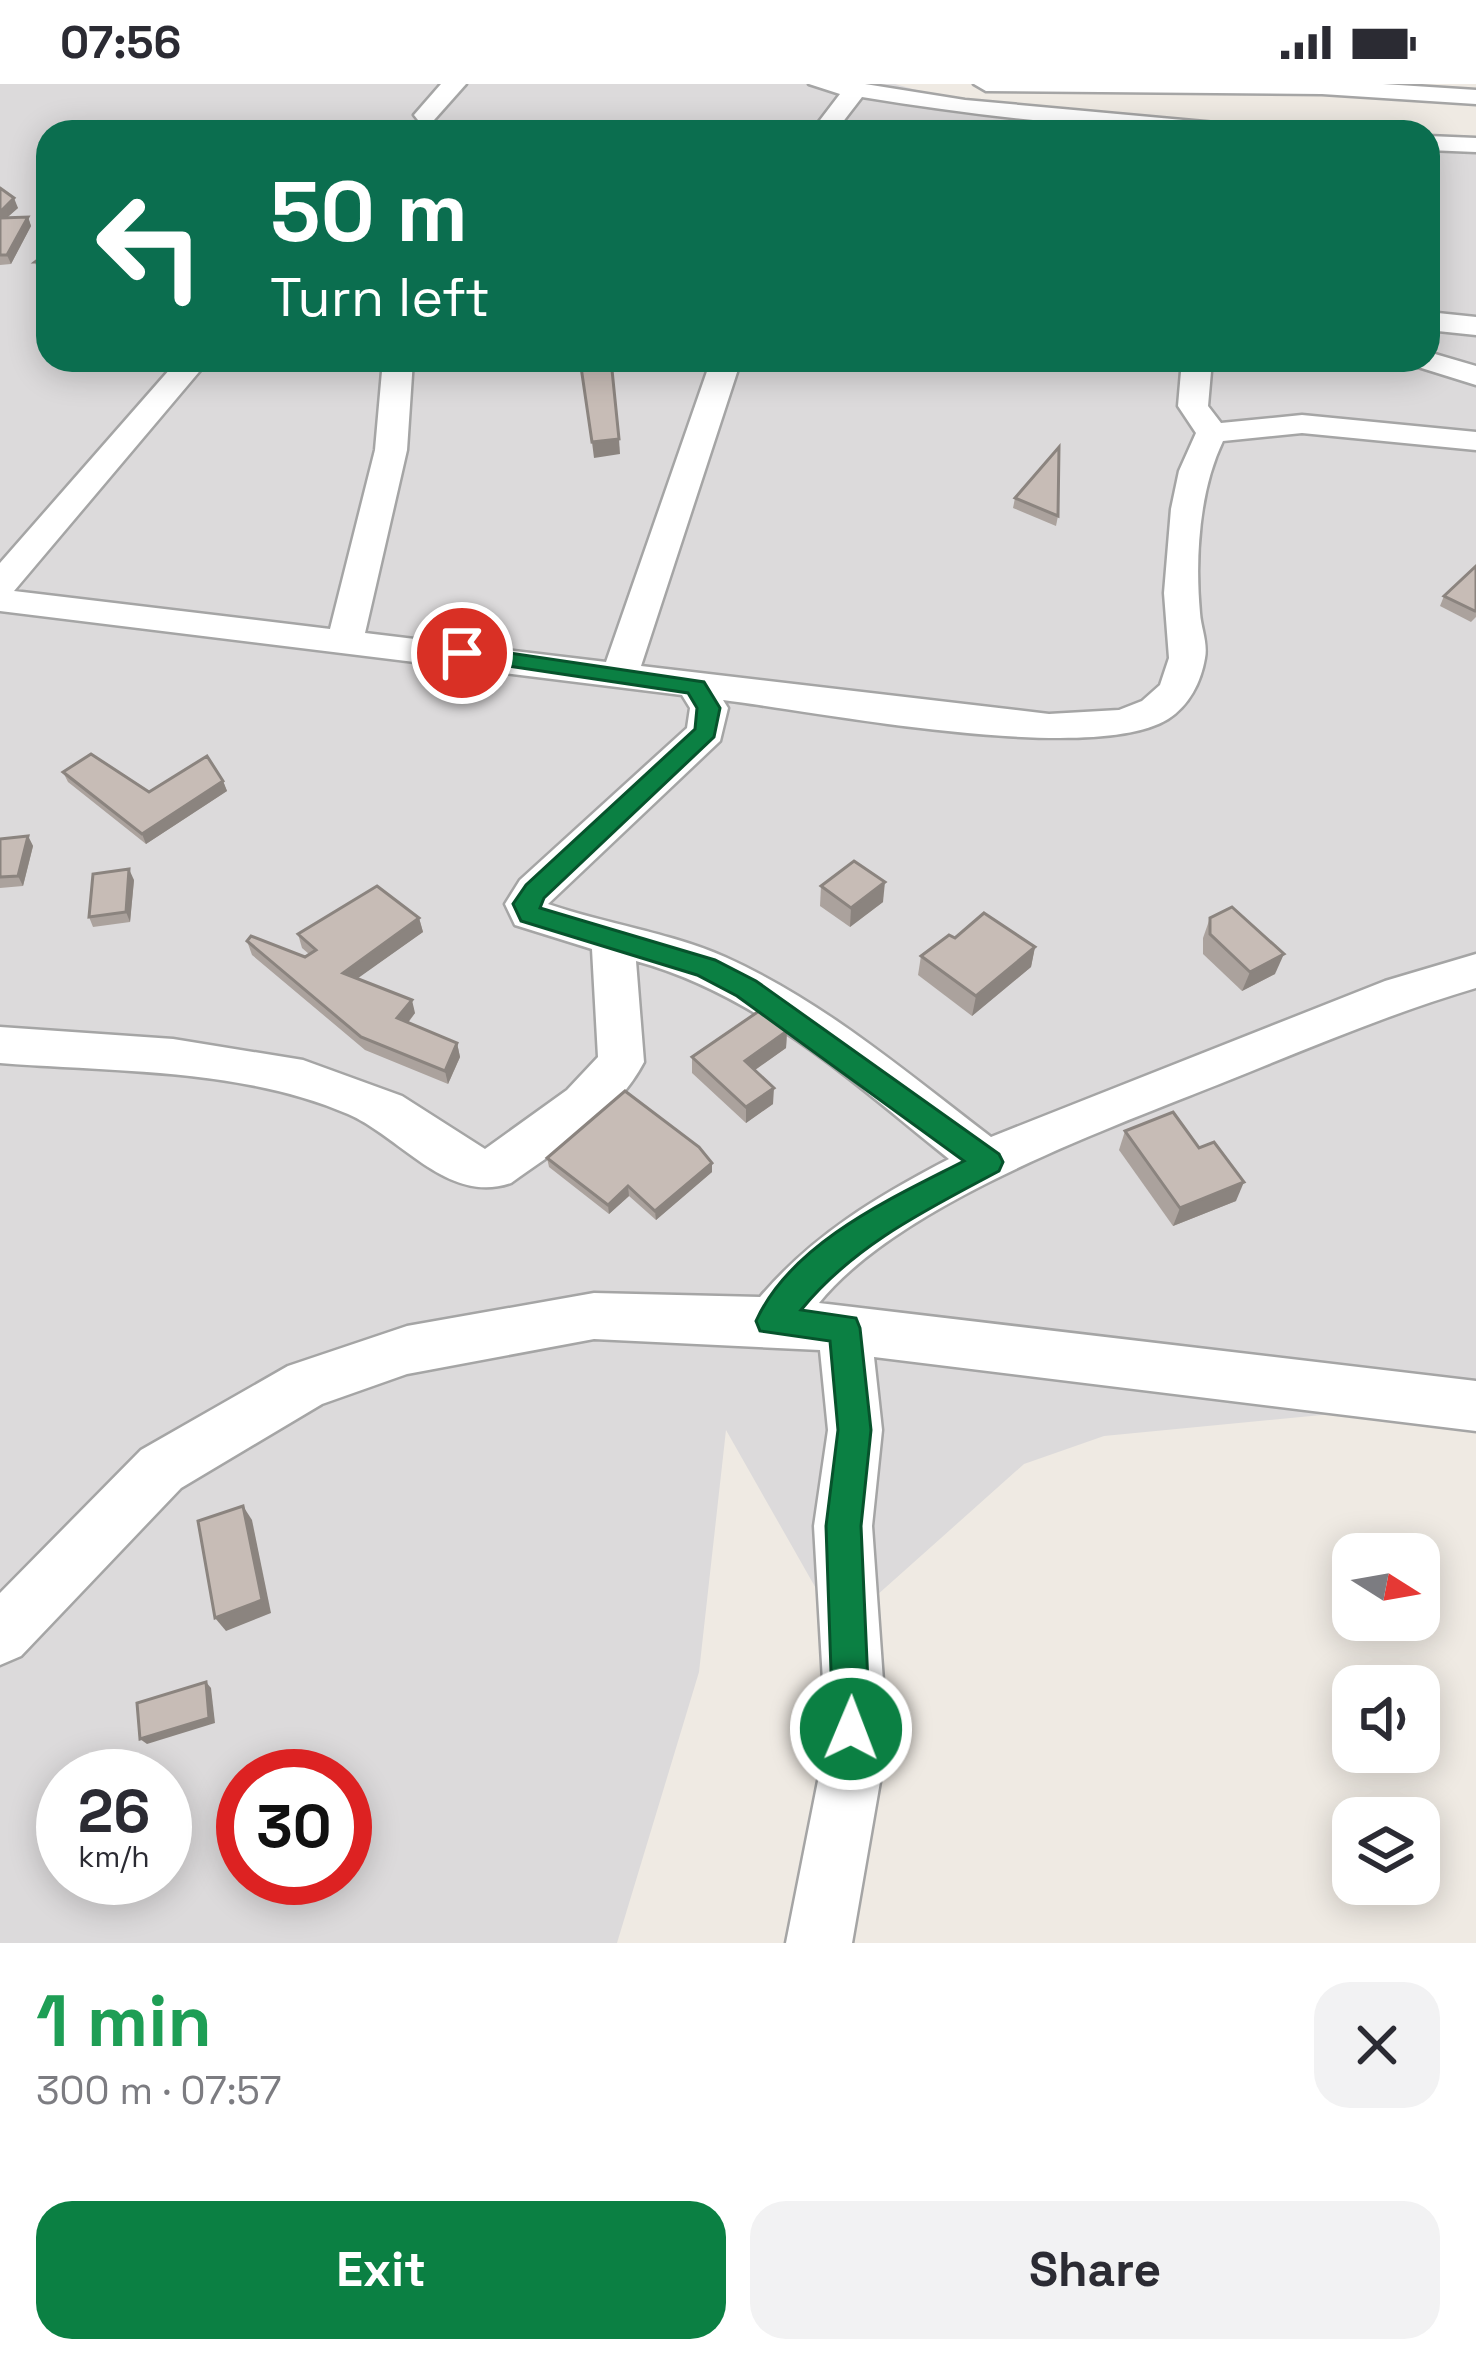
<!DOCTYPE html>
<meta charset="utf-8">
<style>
:root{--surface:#fff;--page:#f2f2f3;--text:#2b2b33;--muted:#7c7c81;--accent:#0b8043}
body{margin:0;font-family:"Space Grotesk",sans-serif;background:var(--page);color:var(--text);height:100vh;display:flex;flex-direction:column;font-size:45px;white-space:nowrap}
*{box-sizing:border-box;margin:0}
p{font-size:39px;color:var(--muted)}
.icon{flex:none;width:66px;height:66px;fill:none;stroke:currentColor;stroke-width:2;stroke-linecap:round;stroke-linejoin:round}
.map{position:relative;height:1859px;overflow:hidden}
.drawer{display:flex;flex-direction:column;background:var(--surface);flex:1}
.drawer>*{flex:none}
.hud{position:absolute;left:36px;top:36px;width:1404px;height:252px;border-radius:36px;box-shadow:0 6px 30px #0003;background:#0b6e4f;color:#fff;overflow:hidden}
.needle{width:78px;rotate:101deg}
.controls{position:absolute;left:1332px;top:1449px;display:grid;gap:24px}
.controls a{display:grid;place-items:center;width:108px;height:108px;border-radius:24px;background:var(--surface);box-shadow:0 6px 30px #0003;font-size:60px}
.speed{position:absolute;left:36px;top:1665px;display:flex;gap:24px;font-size:60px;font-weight:700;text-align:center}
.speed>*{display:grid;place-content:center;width:156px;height:156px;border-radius:50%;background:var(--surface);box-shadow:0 6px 30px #0003;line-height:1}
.speed small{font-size:30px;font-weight:400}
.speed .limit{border:18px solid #d22;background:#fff;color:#111}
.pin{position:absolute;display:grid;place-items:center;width:102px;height:102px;color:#fff;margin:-51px;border:6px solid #fff;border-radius:50%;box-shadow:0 3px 12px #0007}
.me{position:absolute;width:132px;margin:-66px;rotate:1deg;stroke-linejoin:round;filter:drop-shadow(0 0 9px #0008)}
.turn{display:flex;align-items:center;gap:42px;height:252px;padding:0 36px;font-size:54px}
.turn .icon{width:156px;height:156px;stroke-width:2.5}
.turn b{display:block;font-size:84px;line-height:102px}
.round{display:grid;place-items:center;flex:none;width:126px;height:126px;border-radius:36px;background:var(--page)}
.summary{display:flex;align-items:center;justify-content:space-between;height:204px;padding:0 36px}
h1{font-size:72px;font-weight:700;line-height:90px;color:#1e9e55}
.cta{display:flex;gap:24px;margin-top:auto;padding:24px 36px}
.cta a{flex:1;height:138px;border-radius:36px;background:var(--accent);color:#fff;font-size:48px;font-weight:700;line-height:138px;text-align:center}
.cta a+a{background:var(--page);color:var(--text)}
.status{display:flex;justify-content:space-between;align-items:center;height:84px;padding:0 60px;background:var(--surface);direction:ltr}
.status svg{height:33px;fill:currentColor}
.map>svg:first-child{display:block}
</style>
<div class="status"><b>07:56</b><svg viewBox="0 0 49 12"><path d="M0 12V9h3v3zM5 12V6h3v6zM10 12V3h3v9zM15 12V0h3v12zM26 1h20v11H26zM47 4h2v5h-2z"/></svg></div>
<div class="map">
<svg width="1476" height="1859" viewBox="0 0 1476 1859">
<rect width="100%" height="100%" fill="#efeae3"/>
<path fill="#dcdadb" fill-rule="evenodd" d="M0,0H895L1038,40L1302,48H48V276H1428V55L1476,58V1316L1104,1352L1024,1380L839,1545L726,1346L699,1588L617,1859H0ZM63,1692H165V1794H63ZM243,1692H345V1794H243Z"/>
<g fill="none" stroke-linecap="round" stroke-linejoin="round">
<defs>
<g id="street">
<path d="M441,0H466L434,36H418L414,31Z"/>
<path d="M809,0H865L965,16L1238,41L1250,48C1120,48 991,34 862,13L835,48H811L840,10Z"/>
<path d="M974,0H1383L1476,6V20L1322,10L986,7Z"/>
<path d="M1428,52L1476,54V68L1428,66Z"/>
<path d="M1428,228L1476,233V251L1428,246Z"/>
<path d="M1428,268L1476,282V301L1415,282L1410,276H1428Z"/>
<path d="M178,276H209L14,507L330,545L375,366L383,276H413L407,366L365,549L606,578L711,276H741L641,582L1049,630L1119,626L1142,617L1160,601L1169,574L1164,509L1171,425L1179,387L1196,349L1178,322L1182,276H1212L1208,322L1221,339L1302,331L1476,348V366L1302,349L1223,357C1199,407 1195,474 1200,529C1201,544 1208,559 1205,574C1201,598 1189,622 1168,635C1093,682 818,628 723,616L728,624L720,657L548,820C606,840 668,848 725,873C823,917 906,988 991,1053L1385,897L1476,870V904C1391,929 1309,964 1227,997C1107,1045 900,1119 819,1219L1476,1297V1347L874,1273L882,1346L872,1442L883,1597L881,1692L852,1859H786L819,1692L823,1597L814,1442L828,1346L820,1266L594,1255L407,1290L322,1320L181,1404L21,1572L0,1581V1509L141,1366L288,1282L407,1242L594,1209L760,1213C813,1151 876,1113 949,1075C853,998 757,910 636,877L644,978C616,1032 559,1064 511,1099C448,1121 401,1053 348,1030C241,984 114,988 0,979V943L173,955L303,976L402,1012L485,1065L567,1006L598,973L592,865L515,841L505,820L520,796L687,644L690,624L682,611L0,527V479Z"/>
</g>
</defs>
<use href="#street" stroke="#a5a5a5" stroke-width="5"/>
<use href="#street" fill="#fff" fill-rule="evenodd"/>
</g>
<g fill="#aba29d">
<path d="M0,104L18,124L7,133H28L31,142L11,180L0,181Z"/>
<path d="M48,168V188H38L35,178Z"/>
<path d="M653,276H672V282Z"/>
<path d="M1015,414L1058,432L1056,442L1013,424Z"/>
<path d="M1476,482V533L1471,538L1440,522L1444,512Z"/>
<path d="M63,688L149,708L223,697L227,707L146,760L68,698Z"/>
<path d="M28,752L33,762L23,802L0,804V755Z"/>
<path d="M134,796L130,838L93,843L89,833Z"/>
<path d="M821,802L883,818L850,843L820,822Z"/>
<path d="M419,834L423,848L357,894L415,929L408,939L457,959L460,973L448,1000L365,966L252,871L247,857L305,873L309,870L302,864L298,850Z"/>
<path d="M1210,834L1275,890L1242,907L1203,870V854Z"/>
<path d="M955,854L1035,863L1031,883L972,932L918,891L921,872Z"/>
<path d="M787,947L786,964L755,986L773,1020L746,1039L692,989V973Z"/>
<path d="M1125,1047L1236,1117L1173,1142L1119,1066Z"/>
<path d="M547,1074L712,1079V1088L656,1136L629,1112L609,1130L549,1083Z"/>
</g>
<g fill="#8b847f">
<path d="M14,114L18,124L0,140V128Z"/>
<path d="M28,133L31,142L11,180L7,171Z"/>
<path d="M619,355L620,370L594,374L592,358Z"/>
<path d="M223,697L227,707L146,760L142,750Z"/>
<path d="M28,752L33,762L23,802L18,792Z"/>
<path d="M129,785L134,796L130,838L126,828Z"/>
<path d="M885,798L883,818L850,843L851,824Z"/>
<path d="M419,834L423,848L347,902L343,889Z"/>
<path d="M1035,863L1031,883L972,932L976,912Z"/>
<path d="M1284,870L1275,890L1242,907L1250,888Z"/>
<path d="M412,916L415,929L401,947L397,934Z"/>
<path d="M787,947L786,964L745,993V977Z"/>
<path d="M457,959L460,973L448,1000L445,987Z"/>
<path d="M774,1004L773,1020L746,1039V1023Z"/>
<path d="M712,1079V1088L656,1136L655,1127Z"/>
<path d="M1244,1098L1236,1117L1173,1142L1180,1124Z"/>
<path d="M628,1102L629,1112L609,1130L608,1121Z"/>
<path d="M243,1422L252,1436L271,1529L226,1547L215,1534Z"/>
<path d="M206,1598L211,1604L215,1639L147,1660L140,1655Z"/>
</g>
<g fill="#c7bcb6" stroke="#8b847f" stroke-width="3">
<path d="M447,40L440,48H428Z"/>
<path d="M0,104L14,114L0,128Z"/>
<path d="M28,133L7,171H0V134Z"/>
<path d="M48,168V178H35Z"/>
<path d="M580,276H611L619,355L592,358Z"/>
<path d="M1059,363L1058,432L1015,414Z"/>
<path d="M1476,482V527H1475L1444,512Z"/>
<path d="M91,670L149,708L207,672L223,697L142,750L63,688Z"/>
<path d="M28,752L18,792L0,793V755Z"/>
<path d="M854,777L885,798L851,824L821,802Z"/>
<path d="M129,785L126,828L89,833L93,790Z"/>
<path d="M377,802L419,834L343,889L412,916L397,934L457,959L445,987L361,953L247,857L251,852L305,873L316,866L298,850Z"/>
<path d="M1232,823L1284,870L1250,888L1210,850V834Z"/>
<path d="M984,829L1035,863L976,912L921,872L949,851L955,854Z"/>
<path d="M762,925L787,947L745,977L774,1004L746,1023L692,973Z"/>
<path d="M625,1007L699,1063L712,1079L655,1127L628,1102L608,1121L547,1074Z"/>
<path d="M1173,1028L1199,1064L1214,1058L1244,1098L1180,1124L1125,1047Z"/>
<path d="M243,1422L262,1516L215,1534L198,1437Z"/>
<path d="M206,1598L209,1634L140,1655L137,1619Z"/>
</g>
<path fill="#0b8043" stroke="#07532c" stroke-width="3" d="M462,562L704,598L720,624L714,653L544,814L540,824L715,876L756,897L999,1070L1003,1078L999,1087C926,1126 854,1161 801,1226L856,1234L860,1244L871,1346L861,1442L870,1645L865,1658L851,1663L838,1658L833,1645L826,1442L838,1346L830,1257L760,1247L756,1237C792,1158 892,1114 964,1077L737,912L697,891L521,837L513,820L526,801L695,645L697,624L688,609L454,574L451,569Z"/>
</svg>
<div class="controls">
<a><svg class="needle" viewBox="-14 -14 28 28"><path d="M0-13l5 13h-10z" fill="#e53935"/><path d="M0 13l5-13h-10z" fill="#7c7c81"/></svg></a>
<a><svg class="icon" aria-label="sound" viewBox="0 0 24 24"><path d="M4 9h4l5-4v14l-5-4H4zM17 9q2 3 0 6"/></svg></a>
<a><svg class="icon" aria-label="layers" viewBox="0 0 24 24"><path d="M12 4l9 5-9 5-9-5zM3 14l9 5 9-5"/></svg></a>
</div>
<div class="speed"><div>26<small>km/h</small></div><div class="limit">30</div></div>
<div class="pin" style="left:462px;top:569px;background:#d93025"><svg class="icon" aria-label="arrive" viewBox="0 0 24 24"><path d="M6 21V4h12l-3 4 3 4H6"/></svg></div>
<svg class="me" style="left:851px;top:1645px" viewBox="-20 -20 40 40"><circle r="17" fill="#0b8043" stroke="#fff" stroke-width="3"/><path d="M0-11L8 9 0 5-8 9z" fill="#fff"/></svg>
<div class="hud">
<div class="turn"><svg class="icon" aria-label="left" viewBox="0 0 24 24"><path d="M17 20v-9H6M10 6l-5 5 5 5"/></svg><div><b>50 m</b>Turn left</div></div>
</div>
</div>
<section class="drawer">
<div class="summary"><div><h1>1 min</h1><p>300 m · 07:57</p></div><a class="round"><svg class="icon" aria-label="close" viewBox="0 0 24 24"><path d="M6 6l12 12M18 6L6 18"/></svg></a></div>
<div class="cta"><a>Exit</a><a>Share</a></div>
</section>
